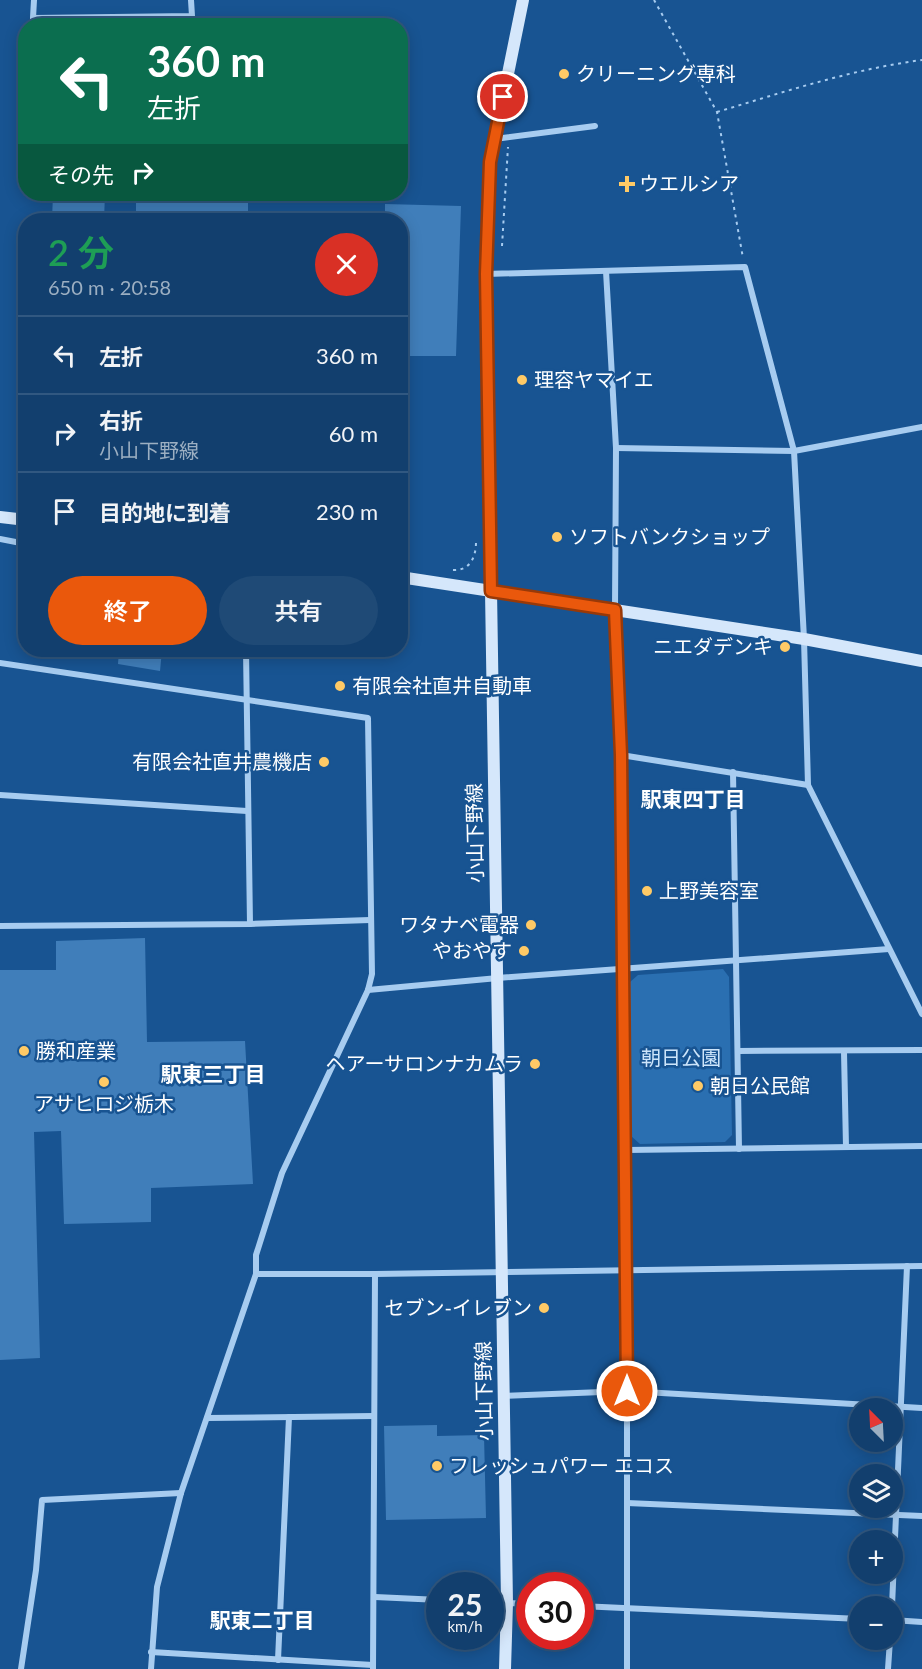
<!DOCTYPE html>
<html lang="ja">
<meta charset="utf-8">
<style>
:root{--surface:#123f6e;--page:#1f4a76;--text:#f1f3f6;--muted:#9cafc2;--line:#315881;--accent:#ea580c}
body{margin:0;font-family:Lato,"Noto Sans JP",sans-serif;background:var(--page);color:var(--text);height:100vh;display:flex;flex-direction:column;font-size:22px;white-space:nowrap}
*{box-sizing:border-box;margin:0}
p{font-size:20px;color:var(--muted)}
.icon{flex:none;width:33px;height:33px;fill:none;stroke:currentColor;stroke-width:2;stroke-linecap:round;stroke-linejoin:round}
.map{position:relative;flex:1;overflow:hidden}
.panel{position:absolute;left:18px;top:213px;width:390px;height:444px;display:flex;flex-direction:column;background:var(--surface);border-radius:24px;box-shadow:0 3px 15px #0003,0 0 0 2px var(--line)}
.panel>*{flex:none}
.hud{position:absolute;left:18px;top:18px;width:390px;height:183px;border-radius:24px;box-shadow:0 3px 15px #0003,0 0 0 2px var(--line);background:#0b6e4f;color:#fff;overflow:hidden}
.needle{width:39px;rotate:336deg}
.fabs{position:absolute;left:849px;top:1398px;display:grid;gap:12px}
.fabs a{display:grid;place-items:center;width:54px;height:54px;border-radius:50%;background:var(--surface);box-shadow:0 3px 15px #0003,0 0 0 2px var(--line);font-size:30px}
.speed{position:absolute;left:426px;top:1572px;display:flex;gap:12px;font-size:30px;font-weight:700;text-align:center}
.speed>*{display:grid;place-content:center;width:78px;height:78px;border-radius:50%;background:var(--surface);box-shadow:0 3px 15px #0003,0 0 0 2px var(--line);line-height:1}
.speed small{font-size:15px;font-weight:400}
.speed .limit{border:9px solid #d22;background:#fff;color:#111}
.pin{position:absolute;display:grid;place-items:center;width:51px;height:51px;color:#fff;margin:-26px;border:3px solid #fff;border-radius:50%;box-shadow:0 2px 6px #0007}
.me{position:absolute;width:66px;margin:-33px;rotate:0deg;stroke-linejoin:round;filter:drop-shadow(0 0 4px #0008)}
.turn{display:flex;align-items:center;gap:21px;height:126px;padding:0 30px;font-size:27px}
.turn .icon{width:78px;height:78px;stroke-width:2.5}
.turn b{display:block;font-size:42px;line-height:51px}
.then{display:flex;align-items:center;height:57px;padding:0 30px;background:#0003;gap:12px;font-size:22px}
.round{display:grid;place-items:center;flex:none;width:63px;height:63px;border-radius:32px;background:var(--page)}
.head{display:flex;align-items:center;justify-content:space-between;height:102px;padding:0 30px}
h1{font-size:36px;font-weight:600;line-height:45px;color:#1e9e55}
.cta{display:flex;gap:12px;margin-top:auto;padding:12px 30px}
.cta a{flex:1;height:69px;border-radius:36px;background:var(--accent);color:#fff;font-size:24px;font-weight:600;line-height:69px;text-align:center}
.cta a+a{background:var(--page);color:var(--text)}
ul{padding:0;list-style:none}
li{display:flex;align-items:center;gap:18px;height:78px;padding:0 30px;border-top:2px solid var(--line)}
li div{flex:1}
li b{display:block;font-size:22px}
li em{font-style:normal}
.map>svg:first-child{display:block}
</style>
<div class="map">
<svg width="922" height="1669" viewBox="0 0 922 1669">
<rect width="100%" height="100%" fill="#185492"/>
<path fill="#2a6fb1" d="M723,969L729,977L732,1135L725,1142L640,1144L631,1136L630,982L638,975Z"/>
<g fill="#407eba">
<path d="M53,194H105L104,220H52Z"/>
<rect x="136" y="194" width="112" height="26"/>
<path d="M385,204L461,206L456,356H400V220H385Z"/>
<path d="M119,650H162L160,671L118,664Z"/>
<path d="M145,938L147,1042L245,1041L253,1184L151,1188V1222L64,1224L61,1131L34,1132L40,1358L0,1360V970H56V941Z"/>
<path d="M437,1425V1436L484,1435L486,1518L386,1520L384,1426Z"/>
</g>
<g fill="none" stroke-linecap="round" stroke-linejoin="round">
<g stroke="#a7ccf0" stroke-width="2" stroke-dasharray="3 4.5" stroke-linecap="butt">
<path d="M654,0L717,112L743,258"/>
<path d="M717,112C784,92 853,69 922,60"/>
<path d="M502,246L508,147"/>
<path d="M453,570C470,571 476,557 476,542"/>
</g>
<g stroke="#a7ccf0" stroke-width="6">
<path d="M34,0L33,18L192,16L191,0"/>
<path d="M495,139L595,126"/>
<path d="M606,271L616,448L615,610L621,755L627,1270V1669"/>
<path d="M486,274L745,267L794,451L804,639L808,785L922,1014"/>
<path d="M616,448L794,451L922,427"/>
<path d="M0,539L26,544"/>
<path d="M246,650L250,924"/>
<path d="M0,663L368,718L372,974L368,990L282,1173L256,1255V1274L181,1493L157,1587L151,1669"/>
<path d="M621,755L808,785"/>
<path d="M733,772L739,1149"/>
<path d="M0,795L247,811"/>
<path d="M0,926L250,924L370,920"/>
<path d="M368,990L498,978L889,949"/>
<path d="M738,1051L922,1050"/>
<path d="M844,1052L846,1147"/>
<path d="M626,1150L922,1146"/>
<path d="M256,1274H375L922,1266"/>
<path d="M504,1396L627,1391L922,1408"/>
<path d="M207,1418L374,1416"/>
<path d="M627,1503L922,1516"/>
<path d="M375,1597L440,1600"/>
<path d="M490,1602L530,1604"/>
<path d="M580,1606L860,1619"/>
<path d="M892,1606L907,1266"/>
<path d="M892,1620L922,1622"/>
<path d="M151,1652L373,1665"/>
<path d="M278,1660L289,1417"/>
<path d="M21,1669L36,1570L42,1500L181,1493"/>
<path d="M373,1669L375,1274"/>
<path d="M888,1669L890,1640"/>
</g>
<g stroke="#d5e7fb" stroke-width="12">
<path d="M0,517L26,520"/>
<path d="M400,577L804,639L922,661"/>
<path d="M505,1669L507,1603L486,274L490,162L523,0"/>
</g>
</g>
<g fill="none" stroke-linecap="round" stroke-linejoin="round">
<defs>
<path id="route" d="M503,97L490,162L486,274L491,591L615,610L621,755L627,1391"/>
</defs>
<use href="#route" stroke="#983908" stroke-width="15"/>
<use href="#route" stroke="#ea580c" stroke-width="10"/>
</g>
<g fill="#ffca66" stroke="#185492" stroke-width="2">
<circle cx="564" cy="74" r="6"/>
<path d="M624 175h6v6h6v6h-6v6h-6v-6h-6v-6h6z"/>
<circle cx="522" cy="380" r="6"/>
<circle cx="557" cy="537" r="6"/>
<circle cx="785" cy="647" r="6"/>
<circle cx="340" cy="686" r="6"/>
<circle cx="324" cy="762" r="6"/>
<circle cx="647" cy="891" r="6"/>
<circle cx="531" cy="925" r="6"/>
<circle cx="524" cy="951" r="6"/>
<circle cx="24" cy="1051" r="6"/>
<circle cx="535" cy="1064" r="6"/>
<circle cx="104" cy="1082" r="6"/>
<circle cx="698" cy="1086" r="6"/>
<circle cx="544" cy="1308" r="6"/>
<circle cx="437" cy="1466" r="6"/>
</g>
<g text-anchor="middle" stroke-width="5" stroke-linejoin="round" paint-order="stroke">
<g font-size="20" fill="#fff" stroke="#185492" text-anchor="start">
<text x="576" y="81">クリーニング専科</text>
<text x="639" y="191">ウエルシア</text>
<text x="534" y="387">理容ヤマイエ</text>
<text x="569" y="544">ソフトバンクショップ</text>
<text x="773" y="654" text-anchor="end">ニエダデンキ</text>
<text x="352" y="693">有限会社直井自動車</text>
<text x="312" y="769" text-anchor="end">有限会社直井農機店</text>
<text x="659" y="898">上野美容室</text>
<text x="519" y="932" text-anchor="end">ワタナベ電器</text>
<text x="512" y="958" text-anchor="end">やおやす</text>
<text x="36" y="1058">勝和産業</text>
<text x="523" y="1071" text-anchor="end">ヘアーサロンナカムラ</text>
<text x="710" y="1093">朝日公民館</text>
<text x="104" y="1111" text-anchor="middle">アサヒロジ栃木</text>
<text x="532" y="1315" text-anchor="end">セブン-イレブン</text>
<text x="449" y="1473">フレッシュパワー エコス</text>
</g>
<g font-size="20" fill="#fff" stroke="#185492">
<text transform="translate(475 833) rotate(-91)" y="7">小山下野線</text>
<text transform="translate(484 1391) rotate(-91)" y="7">小山下野線</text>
</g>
<g font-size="20" fill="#cde5fb" stroke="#185492">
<text x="681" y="1065">朝日公園</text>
</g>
<g font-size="21" font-weight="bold" fill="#fff" stroke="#185492">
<text x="693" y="807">駅東四丁目</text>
<text x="213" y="1082">駅東三丁目</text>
<text x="262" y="1628">駅東二丁目</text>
</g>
</g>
</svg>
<div class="fabs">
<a><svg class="needle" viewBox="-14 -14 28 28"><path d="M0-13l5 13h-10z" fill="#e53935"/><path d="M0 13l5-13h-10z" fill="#9cafc2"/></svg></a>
<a><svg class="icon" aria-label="layers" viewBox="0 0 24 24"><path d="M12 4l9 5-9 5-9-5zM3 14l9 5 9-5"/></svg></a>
<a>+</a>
<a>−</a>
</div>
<div class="speed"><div>25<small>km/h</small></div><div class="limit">30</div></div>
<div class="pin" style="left:503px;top:97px;background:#d93025"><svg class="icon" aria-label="arrive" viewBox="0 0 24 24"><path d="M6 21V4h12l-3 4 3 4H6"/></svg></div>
<svg class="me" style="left:627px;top:1391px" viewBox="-20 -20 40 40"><circle r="17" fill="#ea580c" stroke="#fff" stroke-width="3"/><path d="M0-11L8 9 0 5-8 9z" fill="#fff"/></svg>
<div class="hud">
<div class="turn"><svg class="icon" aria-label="left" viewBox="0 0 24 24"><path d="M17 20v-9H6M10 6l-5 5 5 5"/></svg><div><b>360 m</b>左折</div></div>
<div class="then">その先<svg class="icon" aria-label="right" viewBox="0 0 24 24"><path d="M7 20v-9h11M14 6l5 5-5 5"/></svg></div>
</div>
<section class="panel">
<div class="head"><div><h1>2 分</h1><p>650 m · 20:58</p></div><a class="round" style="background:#d93025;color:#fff"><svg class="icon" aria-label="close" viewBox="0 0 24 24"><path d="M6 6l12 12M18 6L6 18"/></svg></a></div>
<ul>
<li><svg class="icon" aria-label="left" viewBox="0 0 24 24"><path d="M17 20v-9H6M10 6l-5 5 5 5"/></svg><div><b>左折</b></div><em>360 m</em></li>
<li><svg class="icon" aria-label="right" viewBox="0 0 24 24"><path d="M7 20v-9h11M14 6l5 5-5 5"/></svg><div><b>右折</b><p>小山下野線</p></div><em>60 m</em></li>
<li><svg class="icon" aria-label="arrive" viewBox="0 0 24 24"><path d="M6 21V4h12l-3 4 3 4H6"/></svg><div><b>目的地に到着</b></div><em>230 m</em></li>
</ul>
<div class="cta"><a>終了</a><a>共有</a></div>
</section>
</div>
